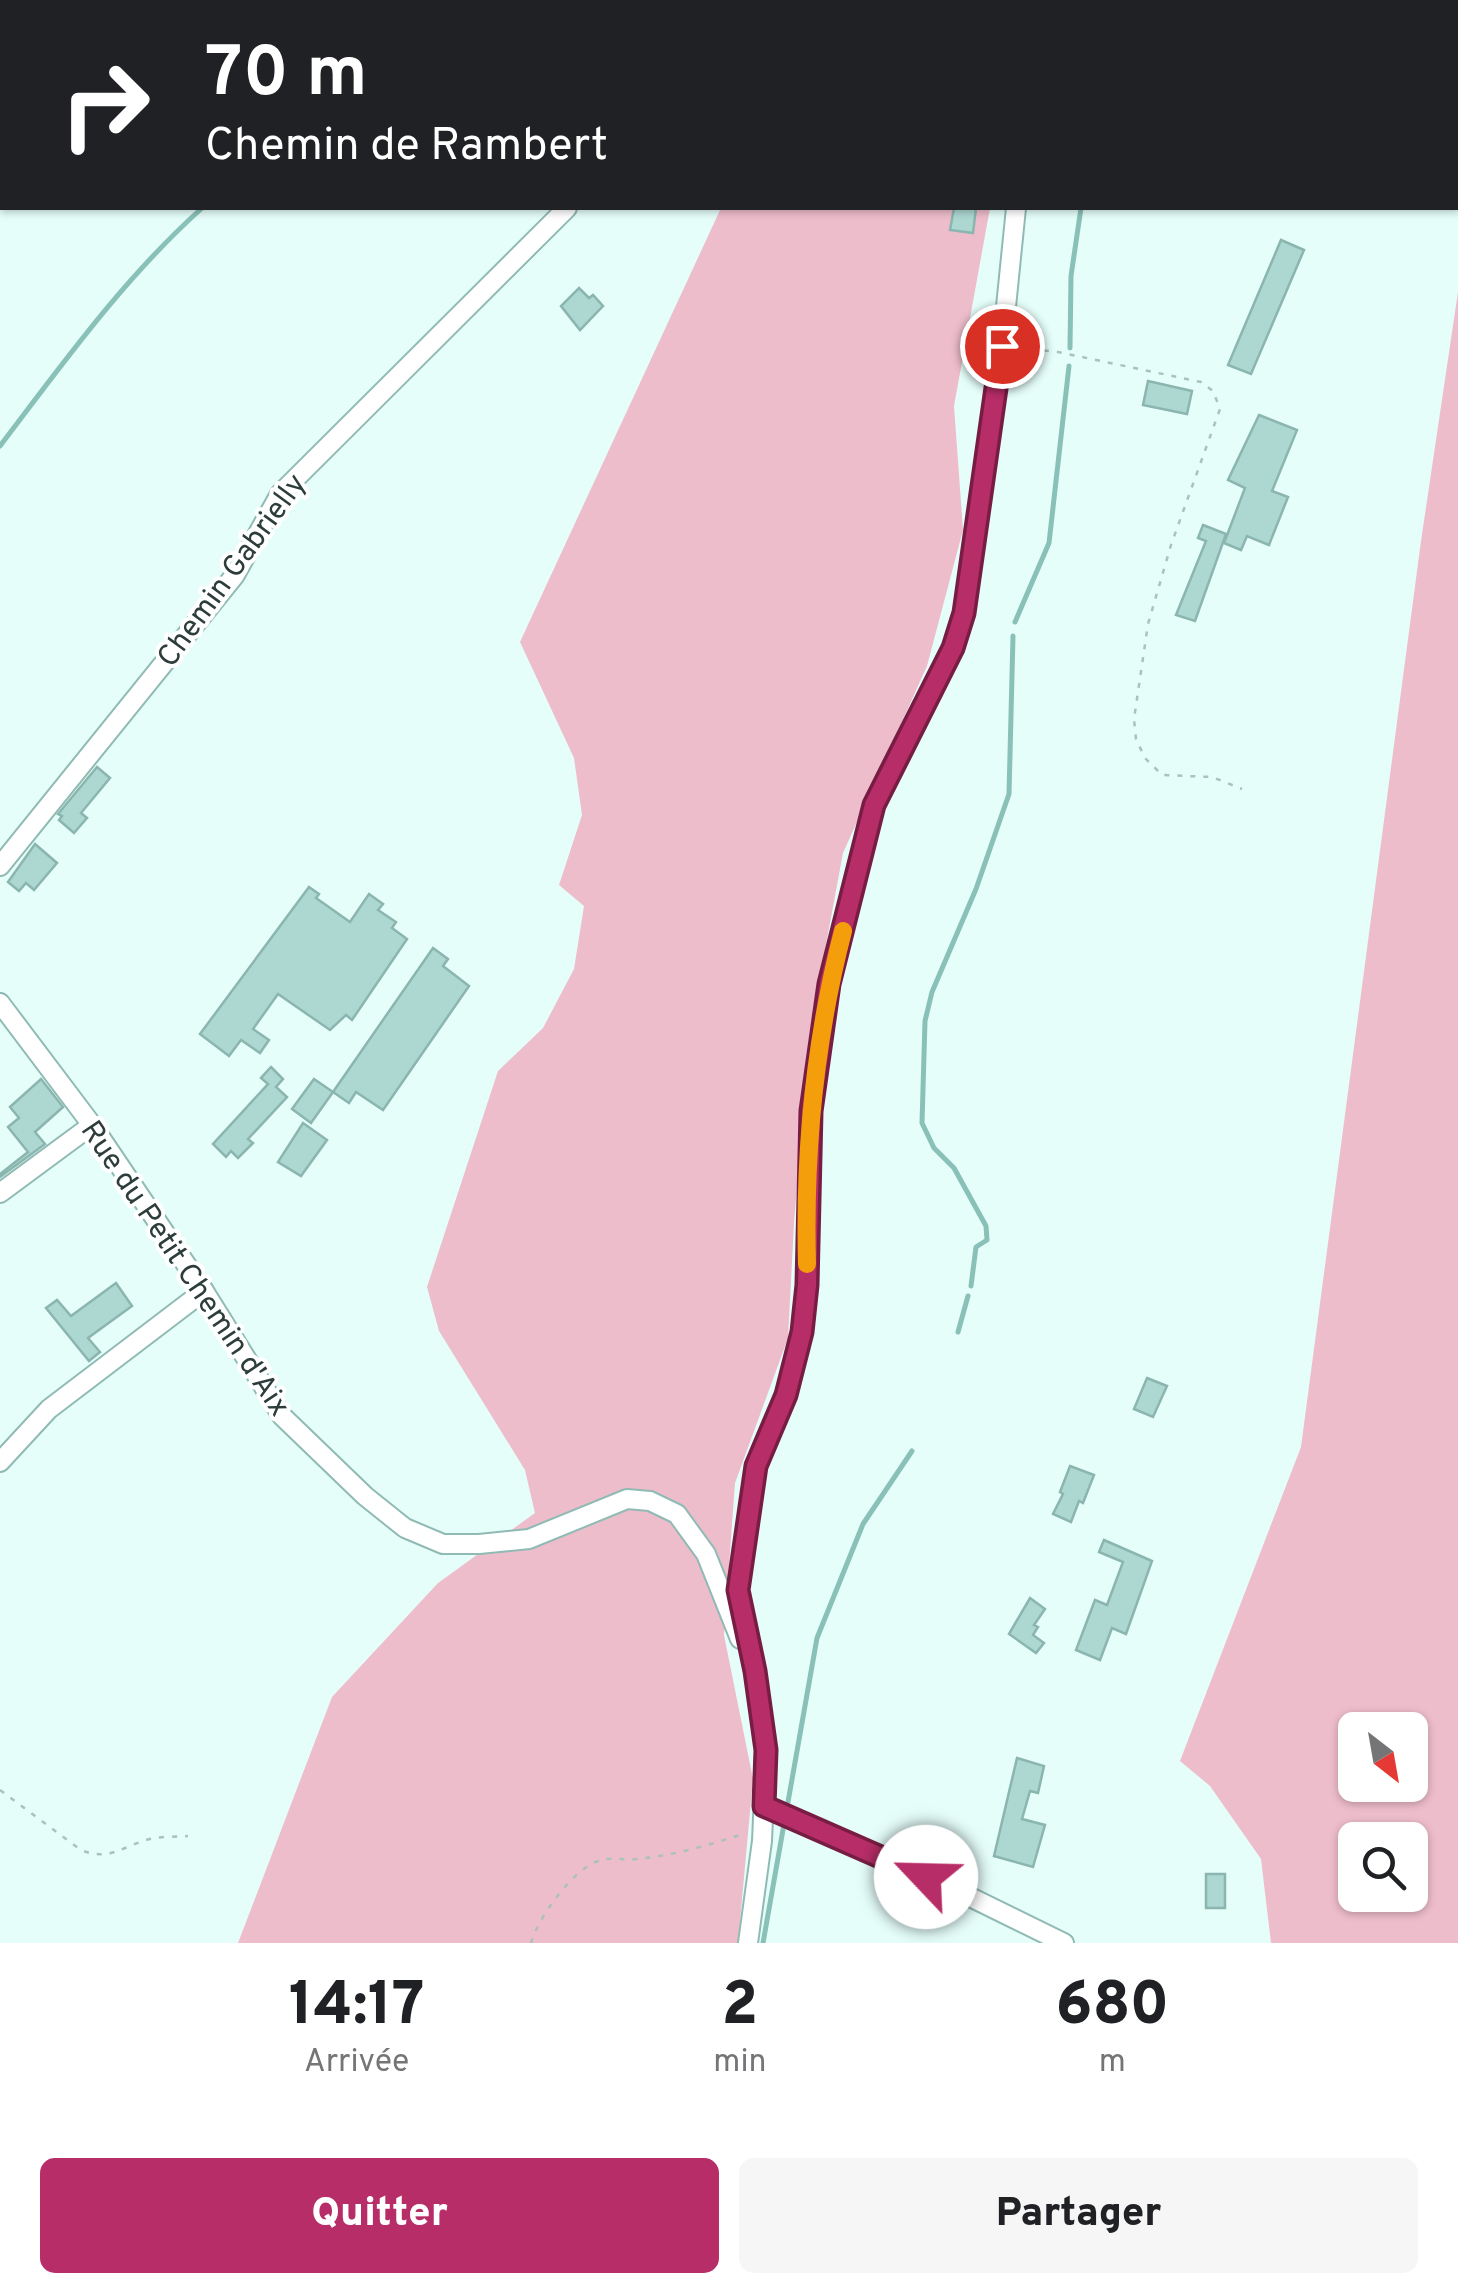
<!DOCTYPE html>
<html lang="fr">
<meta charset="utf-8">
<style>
:root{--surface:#fff;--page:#f6f6f6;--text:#202124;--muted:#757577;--accent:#b72d67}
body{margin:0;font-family:Overpass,sans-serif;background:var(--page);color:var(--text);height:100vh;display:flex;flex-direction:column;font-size:38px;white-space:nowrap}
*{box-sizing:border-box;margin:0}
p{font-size:32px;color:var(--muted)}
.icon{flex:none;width:55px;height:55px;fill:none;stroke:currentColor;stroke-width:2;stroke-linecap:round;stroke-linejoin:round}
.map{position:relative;height:1943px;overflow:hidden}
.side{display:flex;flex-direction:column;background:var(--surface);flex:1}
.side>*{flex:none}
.top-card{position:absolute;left:0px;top:0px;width:1460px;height:210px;box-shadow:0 2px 8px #0004;background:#202124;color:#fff;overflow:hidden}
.needle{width:65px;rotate:149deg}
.tools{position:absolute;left:1338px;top:1712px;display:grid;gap:20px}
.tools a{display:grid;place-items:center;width:90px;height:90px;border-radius:15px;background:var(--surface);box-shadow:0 2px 8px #0004;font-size:50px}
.pin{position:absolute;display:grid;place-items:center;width:85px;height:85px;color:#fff;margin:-42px;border:5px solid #fff;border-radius:50%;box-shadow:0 2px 10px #0007}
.me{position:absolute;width:110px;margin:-55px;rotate:294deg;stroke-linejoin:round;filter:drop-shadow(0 0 8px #0008)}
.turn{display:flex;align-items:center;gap:35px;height:210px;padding:0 40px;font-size:45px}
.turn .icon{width:130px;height:130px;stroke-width:2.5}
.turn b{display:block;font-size:70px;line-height:85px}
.eta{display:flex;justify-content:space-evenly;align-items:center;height:170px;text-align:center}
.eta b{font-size:60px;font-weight:800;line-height:70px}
.cta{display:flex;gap:20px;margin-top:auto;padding:20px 40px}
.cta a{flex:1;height:115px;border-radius:15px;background:var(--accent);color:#fff;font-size:40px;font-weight:800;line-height:115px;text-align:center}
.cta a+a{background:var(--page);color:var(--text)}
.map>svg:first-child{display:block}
</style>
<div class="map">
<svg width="1458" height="1943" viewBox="0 0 1458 1943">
<rect width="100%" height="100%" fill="#e5fefa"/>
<g fill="#eebdcb" fill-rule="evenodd">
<path d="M721,208H990L954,406L963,530L927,666L843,853L809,1036L794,1223L788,1338L735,1483L724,1635L753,1779L738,1943H238L332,1697L438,1583L535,1513L525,1470L439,1331L427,1287L498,1071L543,1028L574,969L584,906L559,885L582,815L574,758L520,642Z"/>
<path d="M1458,292V1943H1271L1261,1859L1210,1786L1180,1761L1301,1447L1421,541ZM1410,1730V1785H1355V1730ZM1410,1840V1895H1355V1840Z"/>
</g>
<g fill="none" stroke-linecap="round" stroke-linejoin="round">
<g stroke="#89c1b9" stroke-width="5">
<path d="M1070,348L1071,276L1081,208"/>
<path d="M0,446C63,363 124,278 202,208"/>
<path d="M1015,622L1049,543L1069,366"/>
<path d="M971,1286L976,1247L987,1240L986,1226L954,1168L934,1148L922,1123L925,1021L932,992L976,889L1009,794L1013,636"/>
<path d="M958,1332L968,1296"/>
<path d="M788,1802L817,1638L863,1524L912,1451"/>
<path d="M763,1943L784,1824"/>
</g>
</g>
<g fill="#add8d2" stroke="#8bb5af" stroke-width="2.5">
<path d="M954,208H976L973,233L950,230Z"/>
<path d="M1281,240L1304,250L1251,374L1228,365Z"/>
<path d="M579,288L589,298L593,295L603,306L580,330L561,306Z"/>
<path d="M1148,381L1192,391L1187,414L1143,405Z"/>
<path d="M1259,415L1297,430L1272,491L1288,497L1269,545L1247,536L1241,550L1224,543L1245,488L1228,480Z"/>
<path d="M1203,525L1226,534L1195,621L1176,615L1206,541L1198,538Z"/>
<path d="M97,767L110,778L81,813L87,818L74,833L59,820L62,816L58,814Z"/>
<path d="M35,844L57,863L34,890L26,883L19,891L8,882Z"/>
<path d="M309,887L319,894L316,898L350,922L369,894L383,904L378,910L396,922L392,928L407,939L352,1020L346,1015L330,1030L278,994L253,1029L269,1040L260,1053L241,1040L229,1056L200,1034Z"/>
<path d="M433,948L448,959L443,966L469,986L383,1110L356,1092L349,1103L333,1092Z"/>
<path d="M271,1067L283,1079L276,1087L287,1097L248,1139L253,1143L238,1158L231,1151L226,1157L213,1144L268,1084L261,1078Z"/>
<path d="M41,1079L63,1107L35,1132L45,1144L0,1177V1174L28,1152L8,1127L19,1118L10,1107Z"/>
<path d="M314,1079L333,1092L311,1123L292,1109Z"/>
<path d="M303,1123L327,1140L301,1176L278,1162Z"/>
<path d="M116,1283L132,1306L88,1338L100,1352L89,1361L46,1308L57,1300L71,1316Z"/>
<path d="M1147,1378L1167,1386L1153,1417L1134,1409Z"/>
<path d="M1070,1466L1094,1475L1083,1503L1079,1501L1071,1522L1053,1514L1063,1494L1060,1492Z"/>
<path d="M1104,1540L1152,1561L1126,1634L1112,1628L1100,1660L1076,1650L1095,1600L1107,1605L1123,1562L1099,1552Z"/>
<path d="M1030,1598L1045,1609L1034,1625L1038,1627L1033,1635L1044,1643L1036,1653L1009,1634Z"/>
<path d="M1017,1758L1044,1766L1038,1793L1030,1791L1022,1819L1045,1825L1033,1867L994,1856Z"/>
<rect x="1206" y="1874" width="19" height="34"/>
</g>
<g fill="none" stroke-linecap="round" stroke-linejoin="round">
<defs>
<g id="minor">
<path d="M0,866L235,575L280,494L567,208"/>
<path d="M0,1003L92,1125L204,1291L282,1416L365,1496L405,1528L443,1544H479L529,1539L627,1499L650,1501L677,1514L706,1554L740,1639"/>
<path d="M0,1193L92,1125"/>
<path d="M0,1462L49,1409L204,1291"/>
<path d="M764,1806L956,1890L1064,1943"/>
<path d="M748,1943L762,1841L766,1750L755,1671L738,1590L756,1466L786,1395L802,1332L807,1285L811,1111L829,984L873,805L953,648L965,613L1002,346L1016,208"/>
</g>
<g id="major">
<path d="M569,0L574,2"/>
<path d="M1065,2L1070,0"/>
</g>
</defs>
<use href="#minor" stroke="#90bab4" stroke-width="22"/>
<use href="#major" stroke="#b28c99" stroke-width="28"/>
<g stroke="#aac1bd" stroke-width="2.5" stroke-dasharray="5 8" stroke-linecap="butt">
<path d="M1018,348L1058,352L1201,382L1213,391L1220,409L1171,545L1148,624L1134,719L1136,739L1145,758L1162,775L1212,777L1242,789"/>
<path d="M0,1790L81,1850C107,1861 121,1848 146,1840C159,1836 175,1837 188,1836"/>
<path d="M531,1943C538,1918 573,1869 598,1861C611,1856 623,1861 636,1859C672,1856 709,1845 743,1834"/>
</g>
<use href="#minor" stroke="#fff" stroke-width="18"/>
<use href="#major" stroke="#fcd4e0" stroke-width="22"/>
</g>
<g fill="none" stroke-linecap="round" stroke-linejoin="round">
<defs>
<path id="route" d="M926,1877L764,1806L766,1750L755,1671L738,1590L756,1466L786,1395L802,1332L807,1285L811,1111L829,984L874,805L953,648L964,613L1002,346"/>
</defs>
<use href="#route" stroke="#771d43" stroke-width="25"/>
<use href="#route" stroke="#b72d67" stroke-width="18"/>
<path stroke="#f59e0b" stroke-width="18" d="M807,1264C804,1153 815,1039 843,931"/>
</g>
<g text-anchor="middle" stroke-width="8" stroke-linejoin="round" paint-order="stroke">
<g font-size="30" fill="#2c3d3b" stroke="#fff">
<text transform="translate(231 570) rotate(-54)" y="10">Chemin Gabrielly</text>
<text transform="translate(186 1268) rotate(56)" y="10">Rue du Petit Chemin d'Aix</text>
</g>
</g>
</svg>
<div class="tools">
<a><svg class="needle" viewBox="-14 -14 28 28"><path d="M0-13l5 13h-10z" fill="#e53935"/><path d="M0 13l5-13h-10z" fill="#757577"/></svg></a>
<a><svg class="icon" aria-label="search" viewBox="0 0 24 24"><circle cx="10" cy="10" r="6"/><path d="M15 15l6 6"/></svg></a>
</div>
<div class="pin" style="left:1002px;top:346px;background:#d93025"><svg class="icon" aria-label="arrive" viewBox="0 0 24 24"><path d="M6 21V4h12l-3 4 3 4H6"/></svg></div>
<svg class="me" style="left:926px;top:1877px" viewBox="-20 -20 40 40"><circle r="19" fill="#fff"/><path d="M0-13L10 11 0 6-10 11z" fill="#b72d67"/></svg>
<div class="top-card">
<div class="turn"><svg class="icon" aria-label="right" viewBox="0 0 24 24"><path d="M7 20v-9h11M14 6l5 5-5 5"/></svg><div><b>70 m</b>Chemin de Rambert</div></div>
</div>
</div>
<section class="side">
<div class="eta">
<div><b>14:17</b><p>Arrivée</p></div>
<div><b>2</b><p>min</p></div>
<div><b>680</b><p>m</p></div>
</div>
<div class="cta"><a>Quitter</a><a>Partager</a></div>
</section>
